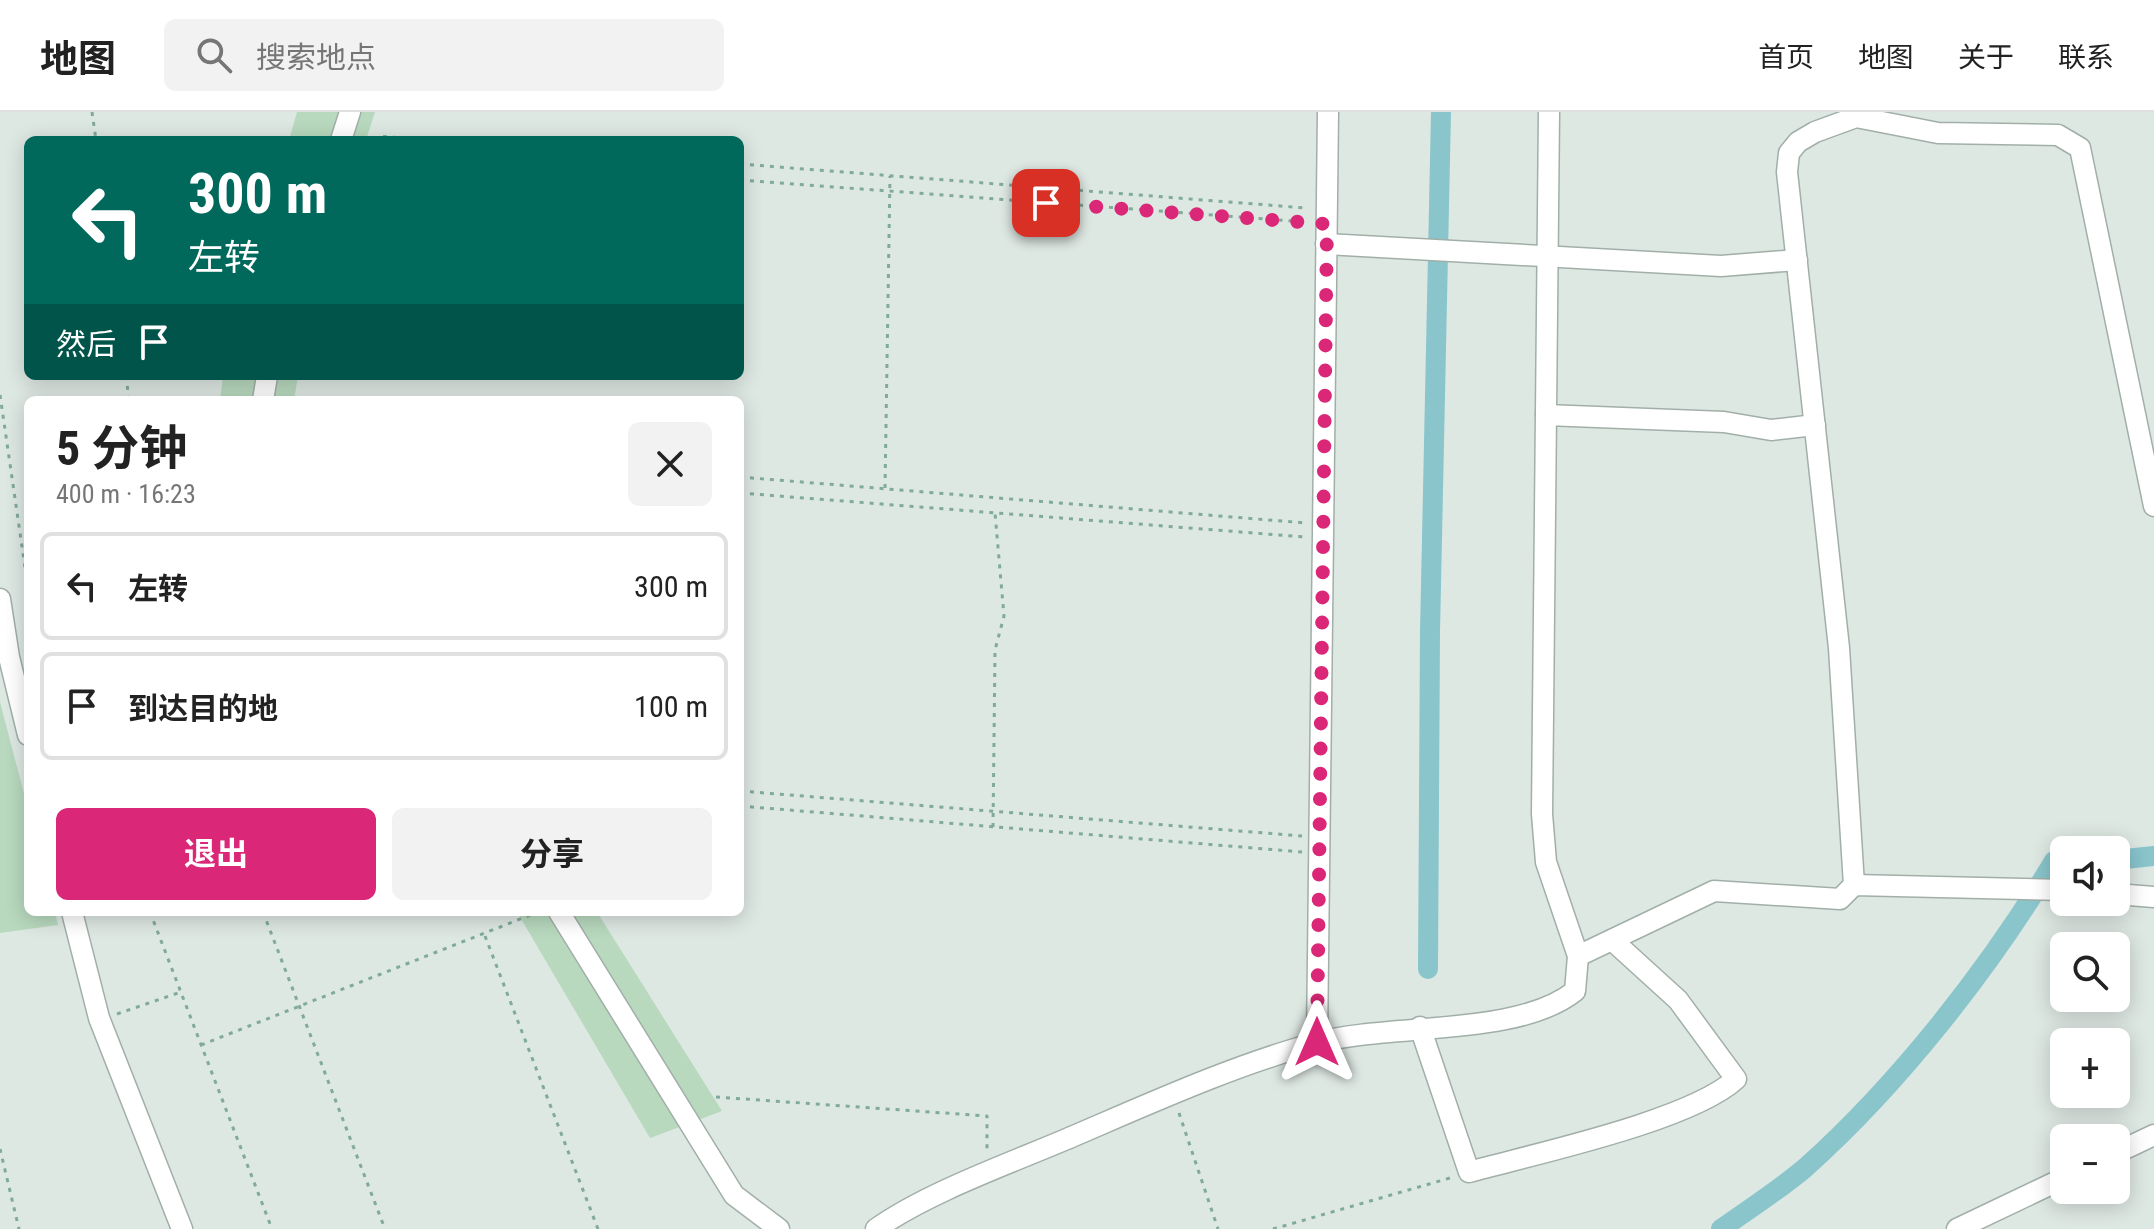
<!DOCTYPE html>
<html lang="zh">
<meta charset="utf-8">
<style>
:root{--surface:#fff;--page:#f2f2f2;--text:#222;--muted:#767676;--line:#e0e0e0;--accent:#db2777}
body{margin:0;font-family:"Roboto Condensed","Noto Sans SC",sans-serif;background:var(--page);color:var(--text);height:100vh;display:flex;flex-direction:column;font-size:30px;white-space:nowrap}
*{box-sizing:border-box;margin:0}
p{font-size:26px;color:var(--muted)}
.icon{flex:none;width:44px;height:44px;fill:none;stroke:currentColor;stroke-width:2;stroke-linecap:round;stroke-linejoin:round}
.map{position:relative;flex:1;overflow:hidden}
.panel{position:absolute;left:24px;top:284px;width:720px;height:520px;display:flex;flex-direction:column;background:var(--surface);border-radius:12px;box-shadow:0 4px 20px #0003}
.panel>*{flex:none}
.hud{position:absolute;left:24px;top:24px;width:720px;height:244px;border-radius:12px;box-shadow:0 4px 20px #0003;background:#00695c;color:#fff;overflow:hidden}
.tools{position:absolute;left:2050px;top:724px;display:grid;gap:16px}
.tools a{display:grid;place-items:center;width:80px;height:80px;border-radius:12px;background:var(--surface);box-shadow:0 4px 20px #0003;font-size:40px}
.pin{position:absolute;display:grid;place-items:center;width:68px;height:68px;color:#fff;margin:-34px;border-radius:16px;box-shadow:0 4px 12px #0006}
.me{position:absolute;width:88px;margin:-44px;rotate:0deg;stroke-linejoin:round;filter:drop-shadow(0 0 6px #0008)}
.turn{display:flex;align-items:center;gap:28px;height:168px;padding:0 32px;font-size:36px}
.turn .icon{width:104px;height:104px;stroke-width:2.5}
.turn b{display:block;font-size:56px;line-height:68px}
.then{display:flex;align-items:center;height:76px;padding:0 32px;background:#0003;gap:16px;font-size:30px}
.round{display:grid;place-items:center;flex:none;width:84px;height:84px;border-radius:12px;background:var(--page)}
.overview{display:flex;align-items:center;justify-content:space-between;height:136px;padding:0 32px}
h1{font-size:48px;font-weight:700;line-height:60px}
.cta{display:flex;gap:16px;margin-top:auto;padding:16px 32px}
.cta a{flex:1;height:92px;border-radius:12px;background:var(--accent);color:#fff;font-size:32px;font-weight:700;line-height:92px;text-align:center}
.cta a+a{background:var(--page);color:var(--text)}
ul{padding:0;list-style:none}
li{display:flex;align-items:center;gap:24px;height:108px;margin:0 16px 12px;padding:0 16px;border:4px solid var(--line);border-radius:12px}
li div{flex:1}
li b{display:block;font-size:30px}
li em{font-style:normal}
header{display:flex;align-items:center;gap:48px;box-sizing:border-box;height:112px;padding:0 40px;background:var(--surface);border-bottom:2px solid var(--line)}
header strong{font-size:38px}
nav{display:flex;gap:44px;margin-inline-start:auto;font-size:28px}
.search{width:560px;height:72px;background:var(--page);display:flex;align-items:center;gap:20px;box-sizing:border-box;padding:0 28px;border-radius:12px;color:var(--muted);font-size:30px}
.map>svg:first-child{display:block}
</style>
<header>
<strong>地图</strong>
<div class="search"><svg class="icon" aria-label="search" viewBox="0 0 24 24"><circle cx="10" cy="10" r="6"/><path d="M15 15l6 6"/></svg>搜索地点</div>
<nav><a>首页</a><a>地图</a><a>关于</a><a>联系</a></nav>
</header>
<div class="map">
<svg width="2154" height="1117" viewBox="0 0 2154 1117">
<rect width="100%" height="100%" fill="#dee8e3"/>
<g fill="#b8d9be">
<path d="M297,0H375L366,28H289Z"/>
<path d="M223,264H298L294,288H220Z"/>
<path d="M0,590L28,697V800H55L58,813L0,821Z"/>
<path d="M517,800H597L722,999L650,1026Z"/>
</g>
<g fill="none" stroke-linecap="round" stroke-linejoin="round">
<g stroke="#89c5cb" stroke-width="20">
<path d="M2116,748L2154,744"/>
<path d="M1428,857L1430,520L1441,0"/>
<path d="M1721,1117C1749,1097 1779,1078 1805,1056C1898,973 1990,856 2054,749H2064"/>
</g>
<defs>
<g id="minor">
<path d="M341,28L350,0"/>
<path d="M1326,132L1721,154L1797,148"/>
<path d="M263,288L267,264"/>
<path d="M1546,303L1724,310L1771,318L1815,313"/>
<path d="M0,487L9,545L28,623"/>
<path d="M1854,773L1839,536L1787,60L1789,41L1798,30L1815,20L1856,5L1938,21L2058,23L2080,36L2154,394"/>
<path d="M2116,782L2154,785"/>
<path d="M72,800L99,906L182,1117"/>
<path d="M559,800L734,1083L779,1117"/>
<path d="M1578,844L1714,779L1840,787L1854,773L2064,778"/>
<path d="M1420,915L1469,1060C1534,1042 1690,1009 1736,967L1678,888L1612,828"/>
<path d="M1317,930L1328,0"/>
<path d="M2116,1041L2154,1023"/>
<path d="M876,1117C925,1082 1005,1053 1062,1029C1142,995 1233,953 1316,931C1388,911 1518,925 1575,879L1578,844L1546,750L1542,702L1549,0"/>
<path d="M1957,1117L2064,1066"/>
</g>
</defs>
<use href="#minor" stroke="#a2afa9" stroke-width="23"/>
<g stroke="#80aa9a" stroke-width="3" stroke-dasharray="4 6" stroke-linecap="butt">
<path d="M92,0L96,28"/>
<path d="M377,28V24L431,28"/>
<path d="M740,52L1306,96"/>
<path d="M740,68L1307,110"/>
<path d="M126,264L129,288"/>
<path d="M0,283L28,476"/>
<path d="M740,365L1306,411"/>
<path d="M885,376L890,64"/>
<path d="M740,381L1305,425"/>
<path d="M740,679L1302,724"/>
<path d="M740,694L1302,740"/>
<path d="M993,715L995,538L1004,504L995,401"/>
<path d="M150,800L272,1117"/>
<path d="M263,800L385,1117"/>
<path d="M485,824L598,1117"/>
<path d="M117,902L181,880"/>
<path d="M201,933L538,800"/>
<path d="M716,985L987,1004V1038"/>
<path d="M1179,1001L1218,1117"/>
<path d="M0,1037L19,1117"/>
<path d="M1273,1117L1450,1066"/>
</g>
<use href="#minor" stroke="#fff" stroke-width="20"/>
</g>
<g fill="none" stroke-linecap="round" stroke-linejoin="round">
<path stroke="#db2777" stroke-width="14" stroke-dasharray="0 25.2" d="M1046,91L1327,112L1317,930"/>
</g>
</svg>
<div class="tools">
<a><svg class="icon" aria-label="sound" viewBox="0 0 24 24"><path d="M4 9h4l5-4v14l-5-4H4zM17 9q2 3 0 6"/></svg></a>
<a><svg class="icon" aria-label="search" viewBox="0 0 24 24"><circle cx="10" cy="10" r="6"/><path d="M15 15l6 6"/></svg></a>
<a>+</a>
<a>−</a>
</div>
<div class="pin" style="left:1046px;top:91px;background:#d93025"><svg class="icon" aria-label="arrive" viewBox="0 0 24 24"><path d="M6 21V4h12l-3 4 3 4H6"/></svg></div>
<svg class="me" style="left:1317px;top:930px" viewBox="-20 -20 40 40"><path d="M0-17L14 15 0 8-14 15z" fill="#db2777" stroke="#fff" stroke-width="4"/></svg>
<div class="hud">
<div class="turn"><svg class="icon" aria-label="left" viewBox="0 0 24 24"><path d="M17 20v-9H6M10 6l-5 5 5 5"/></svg><div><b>300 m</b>左转</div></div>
<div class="then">然后<svg class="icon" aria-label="arrive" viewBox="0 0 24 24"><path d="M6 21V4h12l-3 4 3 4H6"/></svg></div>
</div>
<section class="panel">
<div class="overview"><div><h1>5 分钟</h1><p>400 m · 16:23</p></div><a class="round"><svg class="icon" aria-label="close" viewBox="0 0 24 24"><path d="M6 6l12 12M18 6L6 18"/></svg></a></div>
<ul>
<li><svg class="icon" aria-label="left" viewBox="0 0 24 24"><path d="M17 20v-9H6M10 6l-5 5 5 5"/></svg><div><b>左转</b></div><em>300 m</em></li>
<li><svg class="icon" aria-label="arrive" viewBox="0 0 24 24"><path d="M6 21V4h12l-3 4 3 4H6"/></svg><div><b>到达目的地</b></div><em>100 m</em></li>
</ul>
<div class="cta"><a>退出</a><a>分享</a></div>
</section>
</div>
